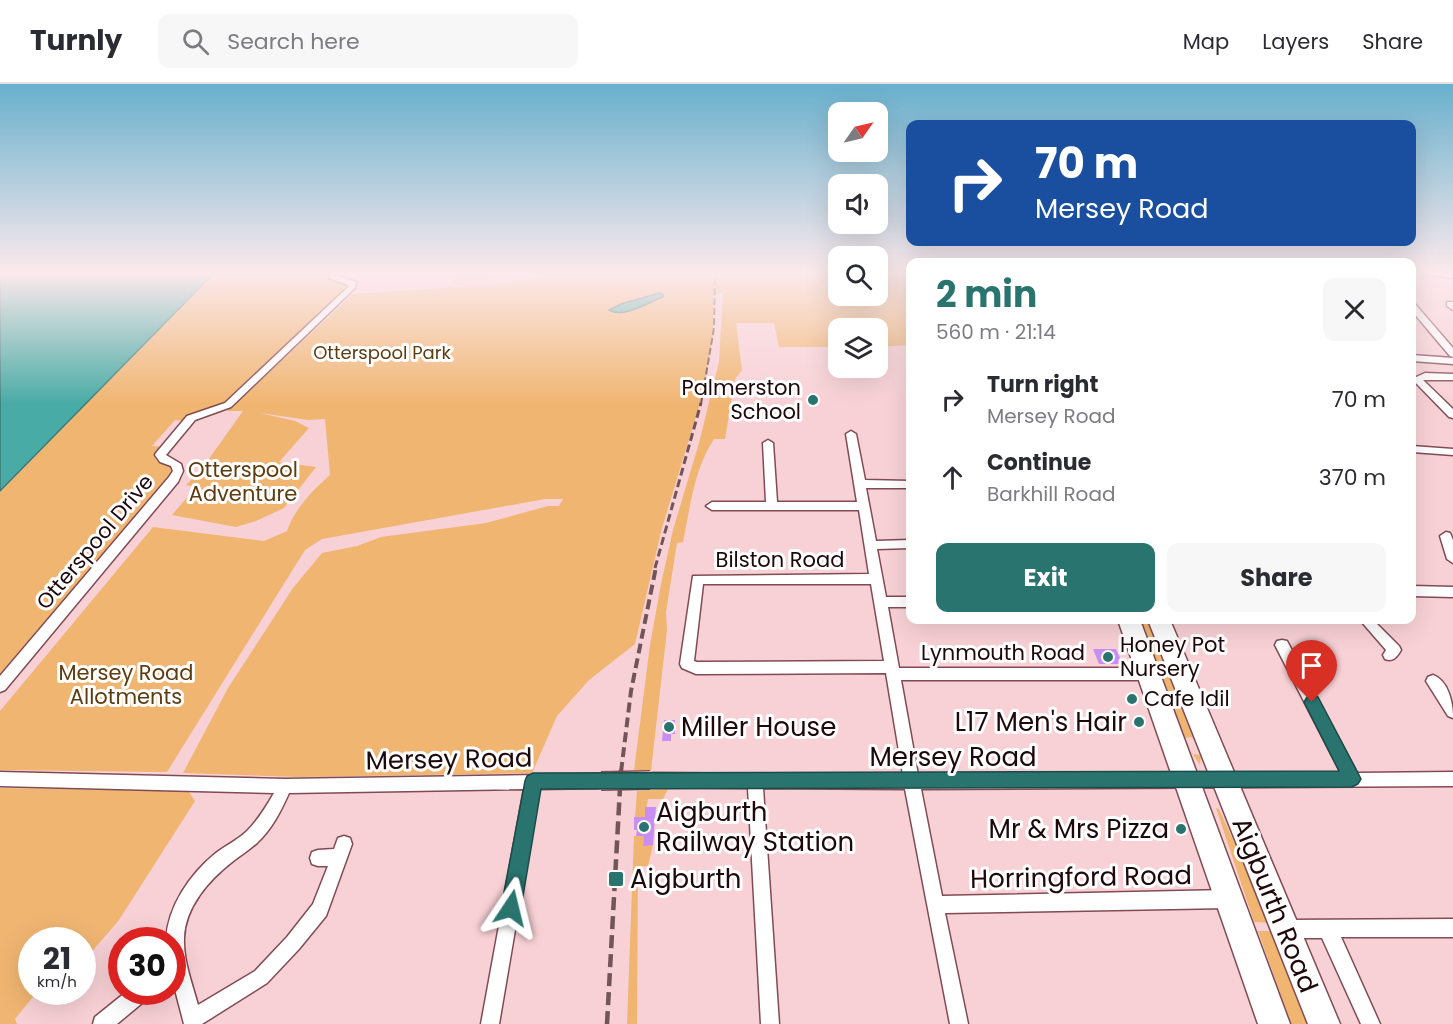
<!DOCTYPE html>
<meta charset="utf-8">
<style>
:root{--surface:#fff;--page:#f7f7f7;--text:#2b2b33;--muted:#7c7c81;--line:#e1e1e2;--accent:#2a746f}
body{margin:0;font-family:Poppins,sans-serif;background:var(--page);color:var(--text);height:100vh;display:flex;flex-direction:column;font-size:22px;white-space:nowrap}
*{box-sizing:border-box;margin:0}
p{font-size:20px;color:var(--muted)}
.icon{flex:none;width:33px;height:33px;fill:none;stroke:currentColor;stroke-width:2;stroke-linecap:round;stroke-linejoin:round}
.map{position:relative;flex:1;overflow:hidden}
.details{position:absolute;left:906px;top:174px;width:510px;height:366px;display:flex;flex-direction:column;background:var(--surface);border-radius:12px;box-shadow:0 6px 24px #0002}
.details>*{flex:none}
.top-card{position:absolute;left:906px;top:36px;width:510px;height:126px;border-radius:12px;box-shadow:0 6px 24px #0002;background:#1a4fa0;color:#fff;overflow:hidden}
.needle{width:39px;rotate:56deg}
.fabs{position:absolute;left:828px;top:18px;display:grid;gap:12px}
.fabs a{display:grid;place-items:center;width:60px;height:60px;border-radius:12px;background:var(--surface);box-shadow:0 6px 24px #0002;font-size:30px}
.speed{position:absolute;left:18px;top:843px;display:flex;gap:12px;font-size:30px;font-weight:700;text-align:center}
.speed>*{display:grid;place-content:center;width:78px;height:78px;border-radius:50%;background:var(--surface);box-shadow:0 6px 24px #0002;line-height:1}
.speed small{font-size:15px;font-weight:400}
.speed .limit{border:9px solid #d22;background:#fff;color:#111}
.pin{position:absolute;display:grid;place-items:center;width:51px;height:51px;color:#fff;margin:-62px -26px;border-radius:50% 50% 50% 0;rotate:-45deg;box-shadow:0 0 6px #0007}
.pin .icon{rotate:45deg}
.me{position:absolute;width:66px;margin:-33px;rotate:10deg;stroke-linejoin:round;filter:drop-shadow(0 0 4px #0008)}
.turn{display:flex;align-items:center;gap:21px;height:126px;padding:0 30px;font-size:27px}
.turn .icon{width:78px;height:78px;stroke-width:2.5}
.turn b{display:block;font-size:42px;line-height:51px}
.round{display:grid;place-items:center;flex:none;width:63px;height:63px;border-radius:12px;background:var(--page)}
.headline{display:flex;align-items:center;justify-content:space-between;height:102px;padding:0 30px}
h1{font-size:36px;font-weight:700;line-height:45px;color:var(--accent)}
.cta{display:flex;gap:12px;margin-top:auto;padding:12px 30px}
.cta a{flex:1;height:69px;border-radius:12px;background:var(--accent);color:#fff;font-size:24px;font-weight:700;line-height:69px;text-align:center}
.cta a+a{background:var(--page);color:var(--text)}
ul{padding:0;list-style:none}
li{display:flex;align-items:center;gap:18px;height:78px;padding:0 30px}
li div{flex:1}
li b{display:block;font-size:22px}
li em{font-style:normal}
header{display:flex;align-items:center;gap:36px;box-sizing:border-box;height:84px;padding:0 30px;background:var(--surface);border-bottom:2px solid var(--line)}
header strong{font-size:28px}
nav{display:flex;gap:33px;margin-inline-start:auto;font-size:21px}
.search{width:420px;height:54px;background:var(--page);display:flex;align-items:center;gap:15px;box-sizing:border-box;padding:0 21px;border-radius:12px;color:var(--muted);font-size:22px}
.map>svg:first-child{display:block}
</style>
<header>
<strong>Turnly</strong>
<div class="search"><svg class="icon" aria-label="search" viewBox="0 0 24 24"><circle cx="10" cy="10" r="6"/><path d="M15 15l6 6"/></svg>Search here</div>
<nav><a>Map</a><a>Layers</a><a>Share</a></nav>
</header>
<div class="map">
<svg width="1453" height="940" viewBox="0 0 1453 940">
<rect width="100%" height="100%" fill="#f8d1d6"/>
<g fill="#f0b571">
<path d="M215,188H329L327,194L349,200L346,205L226,318L194,329L187,337L175,336L152,362L164,363L156,366L155,373L159,378L170,382L172,387L0,593V407Z"/>
<path d="M458,188H546L451,199Z"/>
<path d="M578,188H838V212H878V188H910V261L878,263V244H838V266L836,263H779L774,239H736L742,286L735,295L725,355H714C694,385 690,424 683,458L677,459L666,528L667,546L651,687L634,686L650,561L661,500L673,446L699,359L719,278L723,209L729,205L713,212V252L702,313L662,444L635,560L589,596L557,632L532,689L299,693L183,689L228,604L293,504L322,469L357,462L381,453L486,439L548,422H559L563,415H545L322,455L305,466L167,688L0,686V627L153,443L264,457L287,447C295,424 312,407 330,391L325,335L308,336L260,329L295,337L309,344L279,378L316,383L284,424L256,437L236,443L172,431L196,403L186,401L201,386L243,327H227L353,210L488,201Z"/>
<path d="M1139,536H1155L1199,664L1192,653L1185,654L1192,670L1201,671L1200,681L1182,653Z"/>
<path d="M0,704L188,707L195,717L119,836L83,878L82,856H32V908H37L15,935L17,940H0Z"/>
<path d="M668,705L663,715H648L645,733H635L637,707Z"/>
<path d="M1216,724L1219,725L1239,769H1246L1273,839L1254,838Z"/>
<path d="M634,752H644L643,761H653L648,782L638,783L637,940H627Z"/>
<path d="M1258,847H1276L1312,940H1291Z"/>
</g>
<g fill="#49aba5" stroke="#3c7a77" stroke-width="1.5">
<path d="M0,188H215L0,407Z"/>
<path d="M659,209L663,210V213C648,218 624,235 609,226L621,220Z"/>
</g>
<g fill="#c88ef4">
<path d="M1093,565H1116L1123,580H1099Z"/>
<path d="M664,636H675V650H671V657H662Z"/>
<path d="M645,723H656L653,761L643,762L644,752H636L637,746H634V733H645Z"/>
</g>
<g fill="none" stroke-linecap="round" stroke-linejoin="round">
<defs>
<g id="street">
<path d="M329,188H337L336,191L356,198L355,204L231,323L195,336L166,371L181,380L183,387L178,398L5,606L0,608V592L169,393L173,387L171,382L160,378L155,371L156,369L187,332L225,319L348,203V201L329,194Z"/>
<path d="M1421,188L1453,190V194L1425,190Z"/>
<path d="M1447,218H1453V226L1447,222Z"/>
<path d="M1412,219L1415,220L1453,264V273L1450,272L1412,227Z"/>
<path d="M1412,271L1453,274V280L1412,277Z"/>
<path d="M1425,289L1453,290V296H1423L1453,325V334L1449,333L1412,295Z"/>
<path d="M851,347L856,350L865,396L910,397V404H866L876,457L910,456V464L877,465L886,513H910V523H888L899,584H1148L1153,586L1155,590L1153,594L1148,596H901L918,691L1341,689L1275,561L1277,557L1282,556L1287,557L1357,689L1453,688V702L921,705L942,812L1228,806L1234,809L1237,815L1234,821L1228,824L945,829L968,940H950L905,705L763,704L779,940H761L748,704L650,703L645,701L642,696L645,691L650,689L903,691L886,589L696,590L682,584L680,580L693,492L869,490L859,426H712L706,422L712,418H766L763,359L768,356L773,359L777,418H857L846,350ZM703,500H871L884,577L697,578L694,577Z"/>
<path d="M1412,362L1453,365V371L1412,368Z"/>
<path d="M1446,448L1450,449L1453,456V479L1447,475L1440,452Z"/>
<path d="M1412,502L1453,503V513L1412,512Z"/>
<path d="M1360,536H1373L1399,562L1401,566C1397,573 1393,578 1385,575L1383,571L1386,566Z"/>
<path d="M1433,591C1449,597 1453,620 1453,634L1448,632L1426,597L1428,593Z"/>
<path d="M0,688L285,695L601,690L606,692L609,697L606,702L601,704L539,705L499,940H481L524,705L289,709C281,727 272,745 257,759C249,766 240,772 232,778C209,796 185,823 184,854C183,876 192,899 198,921L255,887L287,853L313,820L328,782H318L312,780L310,774L312,768L318,766L334,765L338,754L344,752L350,754L352,760L326,832L299,865L267,899L202,940H184L172,894V856H166C168,822 190,790 216,769C226,761 238,756 247,747C258,736 266,723 274,709L0,702Z"/>
<path d="M1453,835V853H1341L1380,940H1361L1322,854H1286L1280,851L1277,845L1280,839L1286,836Z"/>
<path d="M126,908H149L147,915L117,940H93L95,933Z"/>
</g>
<g id="highway">
<path d="M1118,536H1140L1290,940H1258Z"/>
<path d="M1148,536H1170L1340,940H1308Z"/>
</g>
</defs>
<use href="#street" stroke="#814b54" stroke-width="3"/>
<use href="#highway" stroke="#814b54" stroke-width="3"/>
<use href="#street" fill="#fff" fill-rule="evenodd"/>
<use href="#highway" fill="#fff" fill-rule="evenodd"/>
<path stroke="#715559" stroke-width="2" stroke-dasharray="7 3" stroke-linecap="butt" d="M701,320L714,244L715,188"/>
<path stroke="#715559" stroke-width="3" stroke-dasharray="8 4" stroke-linecap="butt" d="M655,484L701,319"/>
<path stroke="#715559" stroke-width="4" stroke-dasharray="10 5" stroke-linecap="butt" d="M621,688L631,607L656,483"/>
<path stroke="#715559" stroke-width="4.5" stroke-dasharray="13 6" stroke-linecap="butt" d="M607,940L621,686"/>
<defs>
<path id="street-bridge" d="M601,697L650,696"/>
</defs>
<use href="#street-bridge" stroke="#814b54" stroke-width="20" stroke-linecap="butt"/>
<use href="#street-bridge" stroke="#fff" stroke-width="17"/>
</g>
<linearGradient id="sky" x2="0" y2="1"><stop stop-color="#68b0cd"/><stop offset="0.59" stop-color="#fceaed"/><stop offset="1" stop-color="#fceaed" stop-opacity="0"/></linearGradient>
<rect width="1453" height="320" fill="url(#sky)"/>
<path fill="#2a746f" stroke="#1b4b48" stroke-width="1.5" d="M1312,611L1318,613L1358,689L1361,695L1358,700L1352,703L541,705L521,824L518,831L511,834L504,831L501,824L525,697L527,692L533,689L1339,687L1304,618L1307,613Z"/>
<g fill="#2a746f" stroke="#fefefe" stroke-width="2">
<circle cx="813" cy="316" r="6"/>
<circle cx="1108" cy="573" r="6"/>
<circle cx="1132" cy="615" r="6"/>
<circle cx="1139" cy="638" r="6"/>
<circle cx="669" cy="643" r="6"/>
<circle cx="644" cy="743" r="6"/>
<circle cx="1181" cy="745" r="6"/>
<rect x="608" y="787" width="16" height="16" rx="3"/>
</g>
<g text-anchor="middle" stroke-width="6" stroke-linejoin="round" paint-order="stroke">
<g font-size="18" fill="#5d3c10" stroke="#fefefe">
<text x="382" y="275">Otterspool Park</text>
</g>
<g font-size="21" fill="#1d080c" stroke="#fefefe" text-anchor="start">
<text x="801" y="311" text-anchor="end">Palmerston<tspan x="801" dy="24">School</tspan></text>
<text x="1120" y="568">Honey Pot<tspan x="1120" dy="24">Nursery</tspan></text>
<text x="1144" y="622">Cafe Idil</text>
</g>
<g font-size="21" fill="#5d3c10" stroke="#fefefe">
<text x="243" y="393">Otterspool<tspan x="243" dy="24">Adventure</tspan></text>
<text x="126" y="596">Mersey Road<tspan x="126" dy="24">Allotments</tspan></text>
</g>
<g font-size="21" fill="#1d080c" stroke="#fefefe">
<text transform="translate(95 458) rotate(-50)" y="7">Otterspool Drive</text>
<text x="780" y="483">Bilston Road</text>
<text x="1003" y="576">Lynmouth Road</text>
</g>
<g font-size="26" fill="#1d080c" stroke="#fefefe" text-anchor="start">
<text x="1127" y="647" text-anchor="end">L17 Men's Hair</text>
<text x="681" y="652">Miller House</text>
<text x="656" y="737">Aigburth<tspan x="656" dy="30">Railway Station</tspan></text>
<text x="1169" y="754" text-anchor="end">Mr &amp; Mrs Pizza</text>
<text x="630" y="804">Aigburth</text>
</g>
<g font-size="26" fill="#1d080c" stroke="#fefefe">
<text x="953" y="682">Mersey Road</text>
<text transform="translate(449 675) rotate(-1)" y="9">Mersey Road</text>
<text transform="translate(1081 793) rotate(-1)" y="9">Horringford Road</text>
<text transform="translate(1275 821) rotate(68)" y="9">Aigburth Road</text>
</g>
</g>
</svg>
<div class="fabs">
<a><svg class="needle" viewBox="-14 -14 28 28"><path d="M0-13l5 13h-10z" fill="#e53935"/><path d="M0 13l5-13h-10z" fill="#7c7c81"/></svg></a>
<a><svg class="icon" aria-label="sound" viewBox="0 0 24 24"><path d="M4 9h4l5-4v14l-5-4H4zM17 9q2 3 0 6"/></svg></a>
<a><svg class="icon" aria-label="search" viewBox="0 0 24 24"><circle cx="10" cy="10" r="6"/><path d="M15 15l6 6"/></svg></a>
<a><svg class="icon" aria-label="layers" viewBox="0 0 24 24"><path d="M12 4l9 5-9 5-9-5zM3 14l9 5 9-5"/></svg></a>
</div>
<div class="speed"><div>21<small>km/h</small></div><div class="limit">30</div></div>
<div class="pin" style="left:1312px;top:618px;background:#d93025"><svg class="icon" aria-label="arrive" viewBox="0 0 24 24"><path d="M6 21V4h12l-3 4 3 4H6"/></svg></div>
<svg class="me" style="left:511px;top:824px" viewBox="-20 -20 40 40"><path d="M0-17L14 15 0 8-14 15z" fill="#2a746f" stroke="#fff" stroke-width="4"/></svg>
<div class="top-card">
<div class="turn"><svg class="icon" aria-label="right" viewBox="0 0 24 24"><path d="M7 20v-9h11M14 6l5 5-5 5"/></svg><div><b>70 m</b>Mersey Road</div></div>
</div>
<section class="details">
<div class="headline"><div><h1>2 min</h1><p>560 m · 21:14</p></div><a class="round"><svg class="icon" aria-label="close" viewBox="0 0 24 24"><path d="M6 6l12 12M18 6L6 18"/></svg></a></div>
<ul>
<li><svg class="icon" aria-label="right" viewBox="0 0 24 24"><path d="M7 20v-9h11M14 6l5 5-5 5"/></svg><div><b>Turn right</b><p>Mersey Road</p></div><em>70 m</em></li>
<li><svg class="icon" aria-label="ahead" viewBox="0 0 24 24"><path d="M12 20V5M6 11l6-6 6 6"/></svg><div><b>Continue</b><p>Barkhill Road</p></div><em>370 m</em></li>
</ul>
<div class="cta"><a>Exit</a><a>Share</a></div>
</section>
</div>
